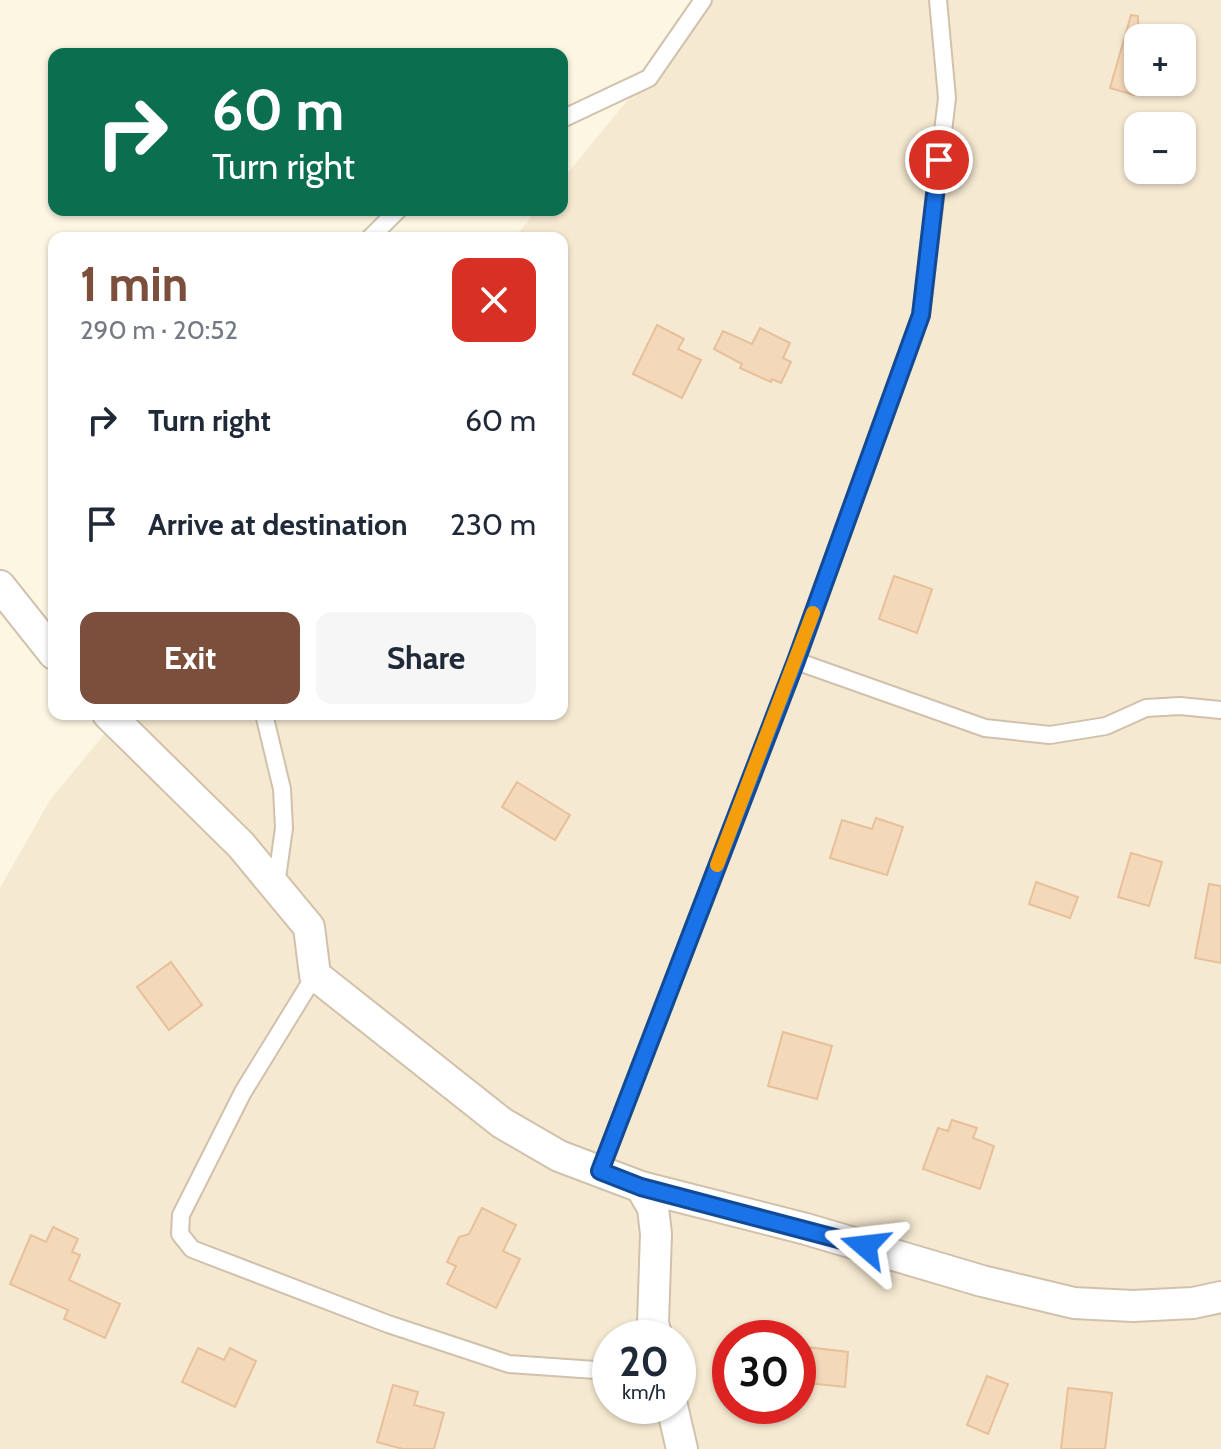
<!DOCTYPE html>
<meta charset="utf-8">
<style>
:root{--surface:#fff;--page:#f6f6f7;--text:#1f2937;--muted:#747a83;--accent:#7b4f3c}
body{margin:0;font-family:Cabin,sans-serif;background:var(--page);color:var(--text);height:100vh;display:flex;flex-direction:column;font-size:30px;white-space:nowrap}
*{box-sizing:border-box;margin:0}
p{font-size:26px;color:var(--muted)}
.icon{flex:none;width:44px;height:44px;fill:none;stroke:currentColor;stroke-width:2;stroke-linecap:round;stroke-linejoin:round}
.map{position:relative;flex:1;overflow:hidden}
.sheet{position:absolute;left:48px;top:232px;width:520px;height:488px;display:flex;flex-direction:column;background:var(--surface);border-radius:16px;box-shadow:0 2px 6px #0004}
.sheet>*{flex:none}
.guide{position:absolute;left:48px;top:48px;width:520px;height:168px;border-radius:16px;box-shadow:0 2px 6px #0004;background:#0b6e4f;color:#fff;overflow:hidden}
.buttons{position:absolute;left:1124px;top:24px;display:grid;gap:16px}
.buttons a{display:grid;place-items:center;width:72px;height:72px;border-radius:16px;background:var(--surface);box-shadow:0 2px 6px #0004;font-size:40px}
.speed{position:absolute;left:592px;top:1320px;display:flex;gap:16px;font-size:40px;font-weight:700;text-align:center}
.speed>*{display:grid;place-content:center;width:104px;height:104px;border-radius:50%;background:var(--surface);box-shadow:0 2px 6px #0004;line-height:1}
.speed small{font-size:20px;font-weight:400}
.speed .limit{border:12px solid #d22;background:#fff;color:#111}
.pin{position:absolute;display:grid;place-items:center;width:68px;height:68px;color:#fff;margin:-34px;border:4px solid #fff;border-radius:50%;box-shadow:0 2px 8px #0007}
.me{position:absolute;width:88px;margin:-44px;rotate:287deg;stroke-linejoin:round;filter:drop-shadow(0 0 6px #0008)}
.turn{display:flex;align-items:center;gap:28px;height:168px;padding:0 32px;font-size:36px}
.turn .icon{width:104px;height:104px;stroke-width:2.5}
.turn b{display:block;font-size:56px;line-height:68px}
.round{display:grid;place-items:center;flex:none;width:84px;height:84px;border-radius:16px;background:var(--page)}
.summary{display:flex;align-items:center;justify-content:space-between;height:136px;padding:0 32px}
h1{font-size:48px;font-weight:700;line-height:60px;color:var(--accent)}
.action{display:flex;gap:16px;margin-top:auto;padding:16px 32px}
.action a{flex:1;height:92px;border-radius:16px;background:var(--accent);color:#fff;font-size:32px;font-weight:700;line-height:92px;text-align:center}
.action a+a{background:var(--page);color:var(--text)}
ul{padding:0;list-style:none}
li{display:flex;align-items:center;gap:24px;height:104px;padding:0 32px}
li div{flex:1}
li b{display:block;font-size:30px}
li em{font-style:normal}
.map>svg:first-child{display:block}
</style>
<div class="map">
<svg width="1221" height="1449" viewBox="0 0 1221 1449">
<rect width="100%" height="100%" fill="#fdf6e3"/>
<path fill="#f5e9d1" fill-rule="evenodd" d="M710,0H1221V1449H0V888L50,800L121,714H562V238H514L537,210H562V180ZM1138,38H1182V82H1138ZM1138,126H1182V170H1138ZM610,1338H678V1406H610ZM730,1338H798V1406H730Z"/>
<g fill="#f4d8ba" stroke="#e7c099" stroke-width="2">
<path d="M1131,15L1138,16V82L1134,95L1110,88Z"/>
<path d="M657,325L684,339L678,349L701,360L682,398L633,374Z"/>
<path d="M760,328L790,343L783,358L791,362L781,383L772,379L771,382L740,368L742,364L714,349L723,331L752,344Z"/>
<path d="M894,576L932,589L917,633L879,619Z"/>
<path d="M517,782L570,815L555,840L502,807Z"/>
<path d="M876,818L903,827L887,875L830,858L842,820L872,829Z"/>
<path d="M1131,853L1162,862L1149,906L1118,897Z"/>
<path d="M1036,882L1078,897L1070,918L1029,904Z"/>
<path d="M1209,884L1221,886V963L1195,958Z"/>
<path d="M171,962L202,1005L169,1030L137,987Z"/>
<path d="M783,1032L832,1046L817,1099L768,1086Z"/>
<path d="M952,1120L977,1128L973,1138L994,1146L980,1189L923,1169L938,1128L948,1131Z"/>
<path d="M482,1208L516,1225L503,1251L520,1259L496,1308L447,1284L456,1266L447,1262L459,1237L469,1234Z"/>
<path d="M53,1227L78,1239L72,1252L80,1255L69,1280L120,1304L105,1338L64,1319L68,1310L10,1284L31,1235L46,1242Z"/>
<path d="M798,1346L848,1352L845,1387L798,1382Z"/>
<path d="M198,1348L224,1360L230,1348L256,1361L235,1407L182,1382Z"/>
<path d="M987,1376L1008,1384L988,1434L967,1425Z"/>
<path d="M393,1385L418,1392L414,1405L444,1413L434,1449H403L377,1442Z"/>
<path d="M1068,1388L1112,1393L1105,1449H1061Z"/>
</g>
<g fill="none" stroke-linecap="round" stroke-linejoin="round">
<defs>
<g id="lane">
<path d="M562,119L649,78L703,0"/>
<path d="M370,238L398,210"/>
<path d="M796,661L985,728L1050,735L1106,726L1146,708L1180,706L1221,710"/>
<path d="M264,714L282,789L284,828L276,885"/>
<path d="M315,975L243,1092L181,1215L180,1234L192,1249L388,1324L509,1364L610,1371"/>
<path d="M600,1171L796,661L921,315L947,98L938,0"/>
</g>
<g id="street">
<path d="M0,586L54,654"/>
<path d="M108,714L241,845L309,927L315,975L502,1123L559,1156L641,1187L653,1208L656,1234L653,1323L657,1338"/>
<path d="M641,1187L806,1229L982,1281L1074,1303L1133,1306L1193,1303L1221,1297"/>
<path d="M672,1406L682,1449"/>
</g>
</defs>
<use href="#lane" stroke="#d1c1ac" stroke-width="20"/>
<use href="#street" stroke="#d1c1ac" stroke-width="34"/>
<use href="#lane" stroke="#fff" stroke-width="16"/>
<use href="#street" stroke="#fff" stroke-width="30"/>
</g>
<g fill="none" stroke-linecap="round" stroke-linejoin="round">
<defs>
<path id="route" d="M865,1246L641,1187L600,1171L796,661L921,315L939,160"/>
</defs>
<use href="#route" stroke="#114b97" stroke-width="20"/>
<use href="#route" stroke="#1a73e8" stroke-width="14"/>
<path stroke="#f59e0b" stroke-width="14" d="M717,865L813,613"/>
</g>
</svg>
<div class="buttons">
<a>+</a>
<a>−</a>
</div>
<div class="speed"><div>20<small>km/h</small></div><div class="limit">30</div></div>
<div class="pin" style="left:939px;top:160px;background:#d93025"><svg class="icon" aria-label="arrive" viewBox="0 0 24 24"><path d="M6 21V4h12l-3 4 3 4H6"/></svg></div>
<svg class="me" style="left:865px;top:1246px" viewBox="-20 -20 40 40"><path d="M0-17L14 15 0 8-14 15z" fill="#1a73e8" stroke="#fff" stroke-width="4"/></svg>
<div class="guide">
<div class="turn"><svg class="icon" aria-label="right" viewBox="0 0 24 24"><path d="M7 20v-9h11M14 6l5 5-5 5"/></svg><div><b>60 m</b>Turn right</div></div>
</div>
<section class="sheet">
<div class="summary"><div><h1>1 min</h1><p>290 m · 20:52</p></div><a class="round" style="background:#d93025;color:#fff"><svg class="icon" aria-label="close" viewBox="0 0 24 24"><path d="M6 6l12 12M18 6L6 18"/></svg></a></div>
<ul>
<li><svg class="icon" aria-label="right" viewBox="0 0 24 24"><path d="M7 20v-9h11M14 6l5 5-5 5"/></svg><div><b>Turn right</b></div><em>60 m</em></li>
<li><svg class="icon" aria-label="arrive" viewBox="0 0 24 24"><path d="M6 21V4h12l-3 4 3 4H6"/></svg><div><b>Arrive at destination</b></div><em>230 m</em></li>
</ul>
<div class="action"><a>Exit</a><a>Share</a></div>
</section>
</div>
